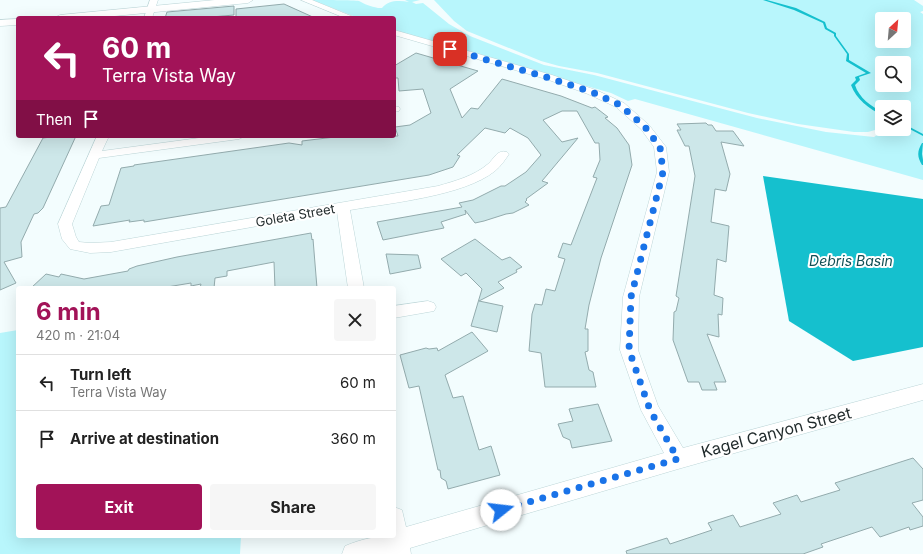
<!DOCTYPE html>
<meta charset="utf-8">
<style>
:root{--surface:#fff;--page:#f6f6f6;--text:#222;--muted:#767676;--line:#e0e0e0;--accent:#a21358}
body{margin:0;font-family:Inter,sans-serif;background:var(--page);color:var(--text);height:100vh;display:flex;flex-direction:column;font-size:15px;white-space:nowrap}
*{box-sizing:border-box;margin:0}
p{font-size:13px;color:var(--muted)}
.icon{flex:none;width:22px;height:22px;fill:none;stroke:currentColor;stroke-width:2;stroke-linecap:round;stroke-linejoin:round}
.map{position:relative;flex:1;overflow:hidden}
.sheet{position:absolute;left:16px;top:286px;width:380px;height:252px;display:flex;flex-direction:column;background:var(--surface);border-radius:4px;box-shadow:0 4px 16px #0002}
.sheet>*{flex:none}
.hud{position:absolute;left:16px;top:16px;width:380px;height:122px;border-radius:4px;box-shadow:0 4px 16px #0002;background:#a21358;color:#fff;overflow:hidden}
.needle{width:26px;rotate:26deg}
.buttons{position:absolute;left:875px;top:12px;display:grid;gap:8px}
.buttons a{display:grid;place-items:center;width:36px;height:36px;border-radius:4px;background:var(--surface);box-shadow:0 4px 16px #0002;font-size:20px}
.pin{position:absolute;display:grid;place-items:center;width:34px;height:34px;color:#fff;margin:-17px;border-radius:8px;box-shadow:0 2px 6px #0006}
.me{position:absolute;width:44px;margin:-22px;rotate:74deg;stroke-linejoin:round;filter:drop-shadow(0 0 3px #0008)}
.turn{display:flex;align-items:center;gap:14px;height:84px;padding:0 20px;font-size:18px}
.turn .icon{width:52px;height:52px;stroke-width:2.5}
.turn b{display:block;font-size:28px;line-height:34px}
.then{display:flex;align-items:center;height:38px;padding:0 20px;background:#0003;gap:8px;font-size:15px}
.round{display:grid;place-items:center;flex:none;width:42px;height:42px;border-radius:4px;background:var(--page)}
.head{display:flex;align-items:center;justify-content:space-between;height:68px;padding:0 20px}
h1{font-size:24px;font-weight:700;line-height:30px;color:var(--accent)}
.action{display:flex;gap:8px;margin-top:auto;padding:8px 20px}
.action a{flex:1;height:46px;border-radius:4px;background:var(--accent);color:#fff;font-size:16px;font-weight:700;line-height:46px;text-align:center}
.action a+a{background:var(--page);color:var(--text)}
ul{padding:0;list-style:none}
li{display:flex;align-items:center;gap:12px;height:56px;padding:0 20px;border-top:1px solid var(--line)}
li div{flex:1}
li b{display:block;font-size:15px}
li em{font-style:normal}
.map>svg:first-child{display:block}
</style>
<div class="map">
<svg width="923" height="554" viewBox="0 0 923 554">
<rect width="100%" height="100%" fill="#f3fdfe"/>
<g fill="#b8f6fc" fill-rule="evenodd">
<path d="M312,0C320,0 355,0 359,1C366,5 370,6 378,8H382C388,0 399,0 409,2L405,0H420L412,2L416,4L423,3L449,24L470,36L544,65L594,75L757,118L826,132L874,137L886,129H904V107H882V128L868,132H854L798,124L748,113L597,73L559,66L541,61L467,31L454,21L434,0H914L923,6V11L920,12L923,14V180L635,99L628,101L611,93L394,31V18H358ZM882,19H904V41H882ZM882,63H904V85H882Z"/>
<path d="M18,330V536H241L240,554H0V333Z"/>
</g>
<path fill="#15c0ce" d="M763,176L923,199V347L853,361L789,321Z"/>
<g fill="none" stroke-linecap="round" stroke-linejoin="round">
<g fill="#15c0ce" fill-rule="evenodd">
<path d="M763,0H767L796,8L825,22L827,28L836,33V36L849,54V60L871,73L859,77L860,80L855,85C859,98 871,106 882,112V115C869,109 856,99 851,85L856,80L855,77L866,73L846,61L847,54L834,36V34L825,29L823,23L794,10Z"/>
<path d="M904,124L923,134V136L904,126Z"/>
<path d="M922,143H923L922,154L923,160V165H922C917,157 917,151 922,143Z"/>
</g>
</g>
<g fill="#cde7e9" stroke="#93abad">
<path d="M284,4L315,18H236V9Z"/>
<path d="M234,6V15L200,18H165L167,12Z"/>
<path d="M416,53L478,71L450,89L462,118L471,108L478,109L502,79L561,96L592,108L595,107L608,117L605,118L617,128L629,145L632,165L601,258L589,305L585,329H588V351L585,352L589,370L593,372L596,387H545L541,353L529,351L532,314L535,304L542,305L546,289L555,291L565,259L558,257L563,243L571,245L597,178L593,177L600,160L599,143H595L577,111H562L543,120L562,142L578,138L542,181L548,183L526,199L527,200L525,202L529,205L513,213L506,214L484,221L475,223L465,210L466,214L441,222L444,228L383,240L377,222L462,207L459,203L473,200L501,186H505L526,172L541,155L528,138L510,128L505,133L485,128L457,155L460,156L453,167L429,175L144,222V220L129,222L130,220L93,226L101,206L109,205L121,168L134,166V165L289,143L302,145V141L343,136H398L395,127L410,125L431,113L423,89L399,91L398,78H394V66Z"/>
<path d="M706,123L708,125H712L716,131H733L744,146L721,142L730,174L726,191L715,189L711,222L729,226L726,262L717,259L714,295L723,298L722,315L718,314L719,337L707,334L726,382H714L717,390H702L699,382H688L673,340L674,312L676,311L679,298L676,296L695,176L689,146H685L677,130H681L677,124Z"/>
<path d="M59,136H76L43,208L38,213L34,214L21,242L22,257L4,262L16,283L0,290V208L6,207L43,138Z"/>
<path d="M311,233L312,240L313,239L317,288H275L274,262L227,271V276L215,278L214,288H200L201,284L191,286V283L161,288H31L46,274L59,277L61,274L84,279L128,271L129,269L137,266L177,257Z"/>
<path d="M475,239L502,260L510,257L522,267L516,270L517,272L498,282L504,288L479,301L503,306L497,332L471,326L482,289L466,273L461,276L441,259Z"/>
<path d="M386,254L418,255L421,268L390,274Z"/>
<path d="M472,332L488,351L445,375L453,398L463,396L479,450L491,446L500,475L448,489L446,481L441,478L440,470H438L419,386L409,388L400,355L426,348L429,349L437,348L438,351Z"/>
<path d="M598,404L612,441L572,448L570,440L563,437L558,424L573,421L569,409Z"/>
<path d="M913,458L923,469V500L912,503L923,517V526L910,530L909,527L880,537L872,527L821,544L823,547L803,554H627L626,551L667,538L670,544L712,530L708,523L733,515L740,527L781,514L773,503L797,495L801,502L840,490L835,483Z"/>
</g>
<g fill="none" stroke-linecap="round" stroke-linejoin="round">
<defs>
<g id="street">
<path d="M150,0H158L152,18H144Z"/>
<path d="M301,0H312L356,18H345Z"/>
<path d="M394,30L552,75L596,90L624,103L649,125L666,147L669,172L639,297L638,350L658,406L683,448L923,384V400L678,469L410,548L411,554H342L345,546C362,539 375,536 394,536V507L402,510L406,527L664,453L641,410L620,350L623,297L657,172L654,147L641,129L616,107L588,94L546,79L394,35Z"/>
<path d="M394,106L399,107L400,109L399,111L394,112Z"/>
<path d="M97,136H109L102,151L214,136H245L239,139L99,158L72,224L76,237L79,242L90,243L111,242L438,186C455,181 474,176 488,164C494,159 497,149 507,152L509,154C505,160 501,166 495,171C464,196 390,203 350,210L364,288H348L337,212L111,252L90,253L70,249L62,239L58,224Z"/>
<path d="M428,301L434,303L436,307L434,311L394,318V306Z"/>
</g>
<g id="secondary">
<path d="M215,0H253L248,3L94,18H54L60,15Z"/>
<path d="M18,19V25L0,26V20Z"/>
</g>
</defs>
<use href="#street" stroke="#bdd6d8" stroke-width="1"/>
<use href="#secondary" stroke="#bdd6d8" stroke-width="1"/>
<use href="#street" fill="#fff" fill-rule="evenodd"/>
<use href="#secondary" fill="#fff" fill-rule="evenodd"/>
</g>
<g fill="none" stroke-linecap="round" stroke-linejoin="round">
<path stroke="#1a73e8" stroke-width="7" stroke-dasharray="0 12.6" d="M450,49L549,78L592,92L620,105L645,127L660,147L663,172L631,297L629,350L650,410L678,459L501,510"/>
</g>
<g text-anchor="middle" stroke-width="4" stroke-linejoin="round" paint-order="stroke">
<g font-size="13" fill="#1f292a" stroke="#fff">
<text transform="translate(295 215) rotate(-10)" y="5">Goleta Street</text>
</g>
<g font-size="14" font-style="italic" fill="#115056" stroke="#fff">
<text x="851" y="266">Debris Basin</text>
</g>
<g font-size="16" fill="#1f292a" stroke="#fff">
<text transform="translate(776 432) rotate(-15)" y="6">Kagel Canyon Street</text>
</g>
</g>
</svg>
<div class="buttons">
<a><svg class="needle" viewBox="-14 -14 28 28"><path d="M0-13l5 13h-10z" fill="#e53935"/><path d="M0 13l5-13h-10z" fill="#767676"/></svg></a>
<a><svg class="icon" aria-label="search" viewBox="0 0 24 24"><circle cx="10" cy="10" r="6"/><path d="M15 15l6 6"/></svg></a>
<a><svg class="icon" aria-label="layers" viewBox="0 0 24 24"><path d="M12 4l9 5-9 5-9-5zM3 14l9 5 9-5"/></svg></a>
</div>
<div class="pin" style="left:450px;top:49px;background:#d93025"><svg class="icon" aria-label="arrive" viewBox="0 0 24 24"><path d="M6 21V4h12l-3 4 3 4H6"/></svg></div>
<svg class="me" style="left:501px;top:510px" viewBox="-20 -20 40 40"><circle r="19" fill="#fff"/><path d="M0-13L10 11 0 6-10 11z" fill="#1a73e8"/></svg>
<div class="hud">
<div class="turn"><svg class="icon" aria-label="left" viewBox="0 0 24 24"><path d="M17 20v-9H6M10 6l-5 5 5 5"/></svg><div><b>60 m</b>Terra Vista Way</div></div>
<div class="then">Then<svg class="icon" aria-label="arrive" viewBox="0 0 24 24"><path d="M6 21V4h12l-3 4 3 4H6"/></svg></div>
</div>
<section class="sheet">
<div class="head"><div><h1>6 min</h1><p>420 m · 21:04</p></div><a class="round"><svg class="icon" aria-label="close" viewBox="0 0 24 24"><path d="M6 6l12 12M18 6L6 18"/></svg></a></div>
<ul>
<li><svg class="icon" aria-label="left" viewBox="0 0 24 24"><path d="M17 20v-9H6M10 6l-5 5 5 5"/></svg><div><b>Turn left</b><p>Terra Vista Way</p></div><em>60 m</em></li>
<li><svg class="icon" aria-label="arrive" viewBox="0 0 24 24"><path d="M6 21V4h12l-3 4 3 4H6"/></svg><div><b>Arrive at destination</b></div><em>360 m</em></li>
</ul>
<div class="action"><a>Exit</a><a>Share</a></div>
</section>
</div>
